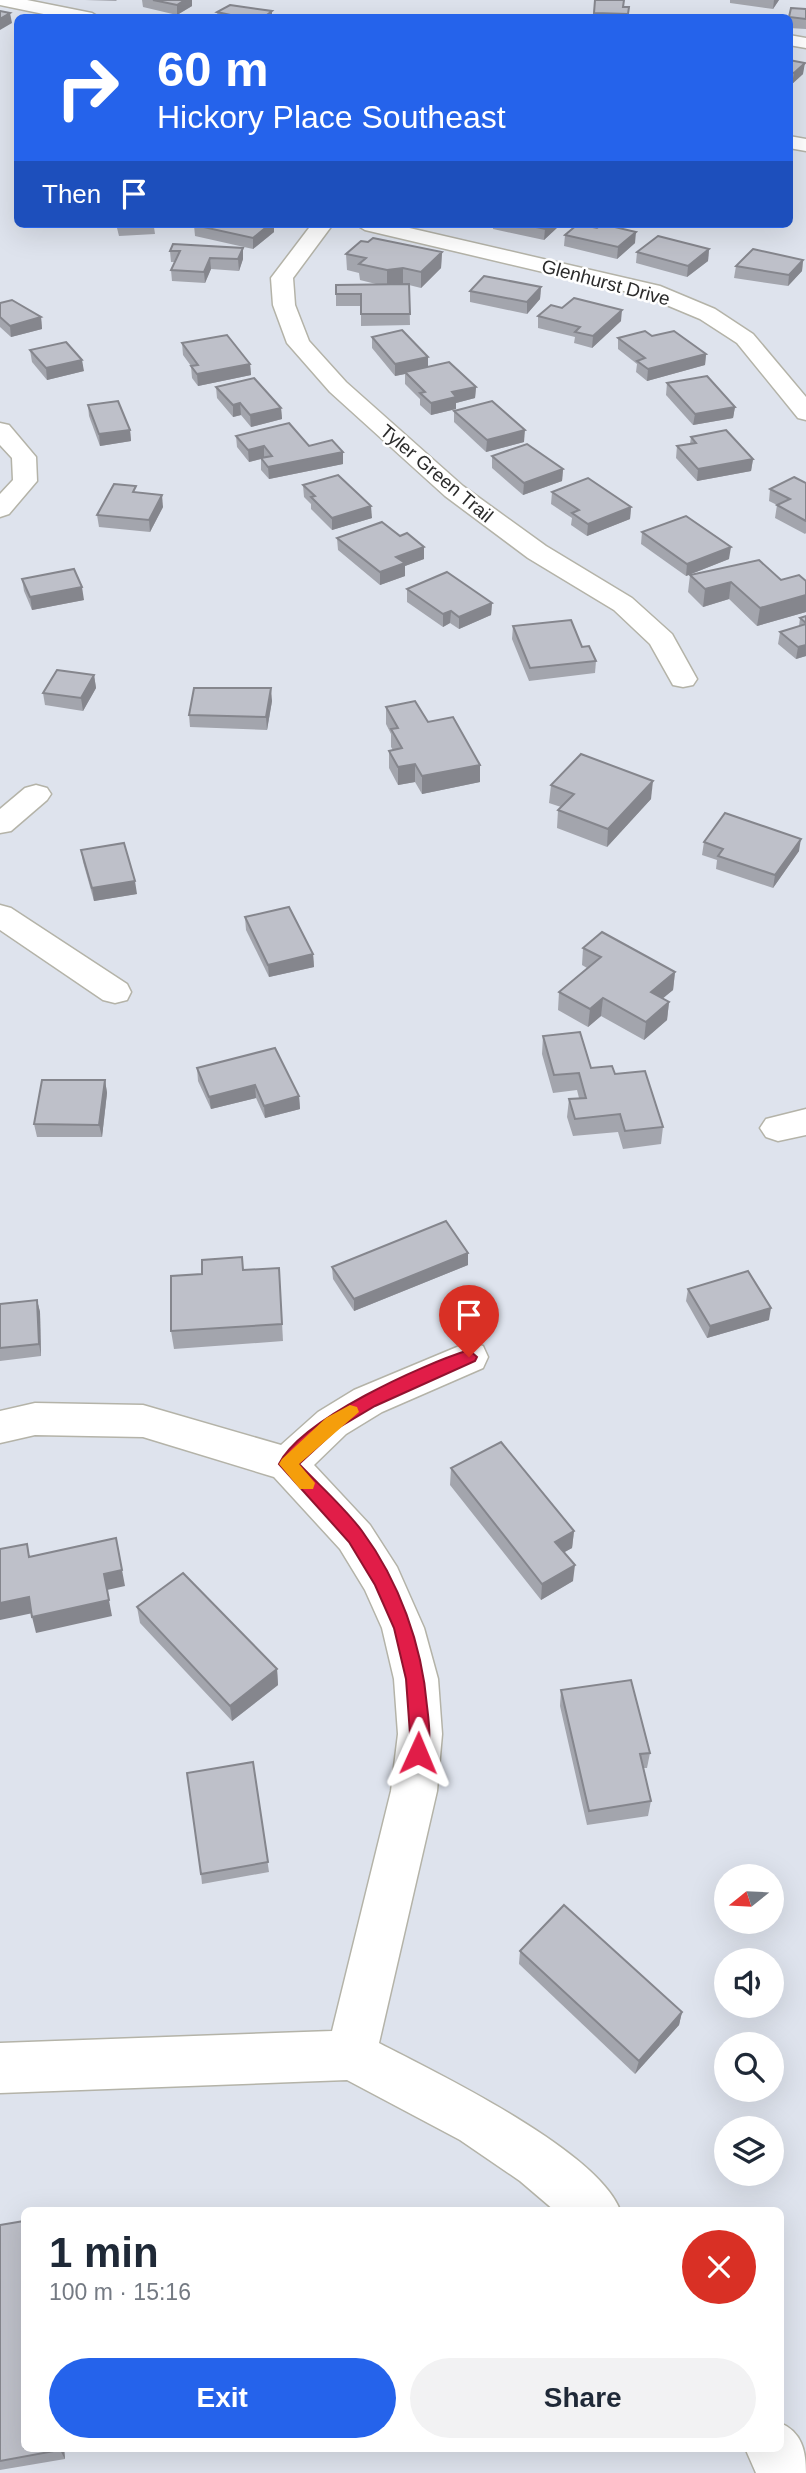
<!DOCTYPE html>
<meta charset="utf-8">
<style>
:root{--surface:#fff;--page:#f2f2f3;--text:#1f2937;--muted:#747a83;--accent:#2563eb}
body{margin:0;font-family:Helvetica,sans-serif;background:var(--page);color:var(--text);height:100vh;display:flex;flex-direction:column;font-size:26px;white-space:nowrap}
*{box-sizing:border-box;margin:0}
p{font-size:23px;color:var(--muted)}
.icon{flex:none;width:38px;height:38px;fill:none;stroke:currentColor;stroke-width:2;stroke-linecap:round;stroke-linejoin:round}
.map{position:relative;flex:1;overflow:hidden}
.drawer{position:absolute;left:21px;top:2207px;width:763px;height:245px;display:flex;flex-direction:column;background:var(--surface);border-radius:10px;box-shadow:0 7px 28px #0002}
.drawer>*{flex:none}
.banner{position:absolute;left:14px;top:14px;width:779px;height:214px;border-radius:10px;box-shadow:0 7px 28px #0002;background:#2563eb;color:#fff;overflow:hidden}
.needle{width:46px;rotate:252deg}
.buttons{position:absolute;left:714px;top:1864px;display:grid;gap:14px}
.buttons a{display:grid;place-items:center;width:70px;height:70px;border-radius:50%;background:var(--surface);box-shadow:0 7px 28px #0002;font-size:35px}
.pin{position:absolute;display:grid;place-items:center;width:60px;height:60px;color:#fff;margin:-72px -30px;border-radius:50% 50% 50% 0;rotate:-45deg;box-shadow:0 0 7px #0007}
.pin .icon{rotate:45deg}
.me{position:absolute;width:77px;margin:-38px;rotate:1deg;stroke-linejoin:round;filter:drop-shadow(0 0 5px #0008)}
.turn{display:flex;align-items:center;gap:24px;height:147px;padding:0 28px;font-size:32px}
.turn .icon{width:91px;height:91px;stroke-width:2.5}
.turn b{display:block;font-size:49px;line-height:60px}
.then{display:flex;align-items:center;height:66px;padding:0 28px;background:#0003;gap:14px;font-size:26px}
.round{display:grid;place-items:center;flex:none;width:74px;height:74px;border-radius:37px;background:var(--page)}
.overview{display:flex;align-items:center;justify-content:space-between;height:119px;padding:0 28px}
h1{font-size:42px;font-weight:800;line-height:52px}
.primary-button{display:flex;gap:14px;margin-top:auto;padding:14px 28px}
.primary-button a{flex:1;height:80px;border-radius:42px;background:var(--accent);color:#fff;font-size:28px;font-weight:800;line-height:80px;text-align:center}
.primary-button a+a{background:var(--page);color:var(--text)}
.map>svg:first-child{display:block}
</style>
<div class="map">
<svg width="806" height="2473" viewBox="0 0 806 2473">
<rect width="100%" height="100%" fill="#dee3ed"/>
<g fill="none" stroke-linecap="round" stroke-linejoin="round">
<defs>
<g id="minor">
<path d="M0,0H27L92,13L100,18H63L0,5Z"/>
<path d="M789,35L806,38V48L789,45Z"/>
<path d="M789,136L806,139V151L789,148Z"/>
<path d="M312,224H333L293,278L295,305L309,341L346,382L463,486L546,546L632,598L672,634L697,679L693,685L683,687L673,685L650,644L614,610L528,558L445,496L330,392L287,343L273,305L271,278Z"/>
<path d="M355,224H392L660,286L715,309L753,334L806,397V420L798,418L737,343L700,319L645,296L365,230Z"/>
<path d="M0,423L9,425L36,457L37,481L9,514L0,517V494L13,480L12,458L0,445Z"/>
<path d="M36,785L47,788L51,794L47,800L11,831L0,833V809L25,788Z"/>
<path d="M0,905L11,908L127,984L131,992L127,1000L115,1003L103,1000L0,930Z"/>
<path d="M806,1109V1135L778,1141L766,1137L760,1128L766,1119Z"/>
<path d="M469,1342L483,1346L488,1357L483,1368L382,1412L346,1434L314,1465L370,1525L397,1567L424,1628L438,1679L442,1734L437,1791L379,2043C437,2073 597,2150 620,2210H554L520,2181L460,2140L347,2080L0,2093V2043L332,2031L391,1791L398,1734L394,1679L382,1628L365,1590L340,1549L274,1477L143,1437L35,1435L0,1443V1411L35,1403L143,1405L281,1445L318,1412L354,1390Z"/>
<path d="M780,2423C802,2432 806,2451 806,2473H756L745,2448H780Z"/>
</g>
</defs>
<use href="#minor" stroke="#b4b3a8" stroke-width="3"/>
<use href="#minor" fill="#fff" fill-rule="evenodd"/>
</g>
<g fill="#a3a5ad">
<path d="M85,0H117L116,1Z"/>
<path d="M142,0H192V6L177,15L143,7Z"/>
<path d="M595,0L629,7L628,18H593Z"/>
<path d="M730,0H779L773,9L730,3Z"/>
<path d="M806,9V29L789,28V18Z"/>
<path d="M272,11V18H218L217,12Z"/>
<path d="M789,60L803,74L792,84L789,83Z"/>
<path d="M116,224H171V226L154,227L155,234L119,236Z"/>
<path d="M195,224H274V232L253,249L195,236L194,225Z"/>
<path d="M493,224H560V225L544,240L493,229Z"/>
<path d="M565,235L635,243L617,259L564,246Z"/>
<path d="M173,244L243,259L239,271L211,269L205,283L172,281L171,270L175,262H171L170,251Z"/>
<path d="M709,249L708,261L687,277L636,263L637,252Z"/>
<path d="M442,252L441,268L421,288L409,285L410,325L361,326V306H336V285H380L360,280L359,273L347,270L346,254Z"/>
<path d="M803,260L802,271L788,286L734,278L736,266Z"/>
<path d="M541,287L540,299L527,314L470,302V291Z"/>
<path d="M0,303L41,317L42,329L11,337L0,327Z"/>
<path d="M538,316L621,321L592,348L574,343L575,337L538,328Z"/>
<path d="M652,336L706,354L705,365L647,381L636,372L637,364L618,349V338Z"/>
<path d="M372,337L428,367L476,387L475,398L456,403V409L431,415L420,405V399L405,384V374L395,376L372,348Z"/>
<path d="M182,343L250,364L251,375L198,386L192,378L191,366L183,355Z"/>
<path d="M30,350L84,371L47,380L32,362Z"/>
<path d="M667,383L735,407L733,418L693,425L666,395Z"/>
<path d="M216,387L281,408L282,419L251,427L241,415L233,417L217,398Z"/>
<path d="M88,405L130,430L131,441L100,446L89,416Z"/>
<path d="M454,411L524,442L486,452L454,422Z"/>
<path d="M236,436L309,446L343,452V464L269,479L261,470V459L249,462L237,447Z"/>
<path d="M691,437L753,459L751,471L697,481L676,458L677,446L690,444Z"/>
<path d="M492,456L563,469L562,481L523,495L492,468Z"/>
<path d="M806,483V533L805,534L775,518L777,505L769,501L770,489Z"/>
<path d="M303,485L372,518L332,530L311,509V504L304,497Z"/>
<path d="M552,492L631,507L630,519L587,536L571,525L572,518L551,504Z"/>
<path d="M163,507L150,532L99,527L97,515Z"/>
<path d="M642,532L729,559L686,576L641,544Z"/>
<path d="M337,538L424,559L405,566V576L380,585L338,550Z"/>
<path d="M690,575L806,581V612L757,626L729,599L703,607L688,592Z"/>
<path d="M22,579L84,600L32,610L24,591Z"/>
<path d="M407,589L492,603L491,615L459,629L450,623L443,627L407,602Z"/>
<path d="M806,616V656L796,659L778,644L780,632L799,626L800,618Z"/>
<path d="M513,626L582,647L596,661L595,673L529,681L512,639Z"/>
<path d="M94,675L96,688L83,711L45,705L43,693Z"/>
<path d="M272,701L267,730L190,727L189,715Z"/>
<path d="M386,707L428,722L480,782L422,794L415,782L398,785L389,768V751L393,750L391,747V734L386,724Z"/>
<path d="M551,785L651,799L607,847L557,828L558,810L561,807L549,803Z"/>
<path d="M704,842L799,851L773,888L716,869L717,860L702,855Z"/>
<path d="M81,850L137,894L94,901L83,862Z"/>
<path d="M245,917L313,954L314,967L269,977L246,930Z"/>
<path d="M583,948L675,972L673,990L662,998L669,1002L667,1020L644,1040L601,1016L588,1027L558,1010L559,992L587,968L582,965Z"/>
<path d="M543,1036L591,1068L615,1074L663,1127L661,1144L623,1149L618,1132L573,1136L567,1117L569,1099L579,1098L577,1090L553,1093L542,1054Z"/>
<path d="M197,1068L299,1096L300,1109L265,1118L256,1098L211,1109L198,1081Z"/>
<path d="M105,1080L107,1093L102,1137H37L34,1124Z"/>
<path d="M468,1265L354,1311L333,1279L332,1267Z"/>
<path d="M279,1268L283,1341L174,1349L171,1331L244,1270Z"/>
<path d="M688,1289L769,1320L707,1338L686,1301Z"/>
<path d="M37,1300L40,1312L41,1356L0,1361V1304Z"/>
<path d="M451,1468L574,1531L572,1548L564,1552L573,1581L541,1600L450,1485Z"/>
<path d="M137,1607L277,1669L278,1685L232,1721L140,1623Z"/>
<path d="M561,1690L650,1753L647,1768H643L651,1801L648,1816L587,1825L560,1706Z"/>
<path d="M253,1762L269,1872L202,1884L201,1874Z"/>
<path d="M520,1951L682,2012L679,2025L635,2074L519,1964Z"/>
<path d="M0,2225L24,2448H64L65,2459L0,2470Z"/>
</g>
<g fill="#85868d">
<path d="M185,0H192V6L177,15V5Z"/>
<path d="M774,0H779L773,9Z"/>
<path d="M272,11V18H263Z"/>
<path d="M10,13L12,23L0,30V19Z"/>
<path d="M805,63L803,74L792,84L794,73Z"/>
<path d="M270,224H274V232L253,249V238Z"/>
<path d="M550,224H560V225L544,240L545,229Z"/>
<path d="M636,232L635,243L617,259L618,247Z"/>
<path d="M243,248V259L239,271L238,259Z"/>
<path d="M709,249L708,261L687,277L688,266Z"/>
<path d="M442,252L441,268L421,288V272Z"/>
<path d="M210,258L211,269L205,283L204,272Z"/>
<path d="M803,260L802,271L788,286L789,275Z"/>
<path d="M403,268V284L387,286V270Z"/>
<path d="M541,287L540,299L527,314V302Z"/>
<path d="M622,310L621,321L592,348L593,336Z"/>
<path d="M41,317L42,329L11,337L10,326Z"/>
<path d="M706,354L705,365L647,381L648,369Z"/>
<path d="M428,357V369L405,372V374L395,376V364Z"/>
<path d="M82,360L84,371L47,380L46,368Z"/>
<path d="M250,364L251,375L198,386L197,374Z"/>
<path d="M476,387L475,398L456,403V409L431,415V403L452,392Z"/>
<path d="M240,403L241,415L233,417V405Z"/>
<path d="M735,407L733,418L693,425L695,414Z"/>
<path d="M281,408L282,419L251,427L250,415Z"/>
<path d="M130,430L131,441L100,446L99,434Z"/>
<path d="M525,430L524,442L486,452L487,440Z"/>
<path d="M264,446V458L249,462L248,450Z"/>
<path d="M343,452V464L269,479L268,467Z"/>
<path d="M753,459L751,471L697,481L698,469Z"/>
<path d="M563,469L562,481L523,495L524,483Z"/>
<path d="M162,495L163,507L150,532L149,520Z"/>
<path d="M371,506L372,518L332,530V518Z"/>
<path d="M631,507L630,519L587,536L588,524Z"/>
<path d="M424,547V559L405,566V576L380,585V572L396,557Z"/>
<path d="M731,547L729,559L686,576L687,564Z"/>
<path d="M731,582L729,599L703,607L705,589Z"/>
<path d="M82,587L84,600L32,610L30,597Z"/>
<path d="M806,595V612L757,626L760,608Z"/>
<path d="M492,603L491,615L459,629V617Z"/>
<path d="M451,611L450,623L443,627V614Z"/>
<path d="M806,645V656L796,659L798,647Z"/>
<path d="M94,675L96,688L83,711L81,698Z"/>
<path d="M271,688L272,701L267,730L266,717Z"/>
<path d="M415,764V782L398,785V767Z"/>
<path d="M480,765V782L422,794V776Z"/>
<path d="M653,781L651,799L607,847L608,829Z"/>
<path d="M801,839L799,851L773,888L775,875Z"/>
<path d="M135,881L137,894L94,901L92,888Z"/>
<path d="M313,954L314,967L269,977L268,965Z"/>
<path d="M675,972L673,990L649,1010L651,992Z"/>
<path d="M603,998L601,1016L588,1027L590,1009Z"/>
<path d="M669,1002L667,1020L644,1040L646,1022Z"/>
<path d="M105,1080L107,1093L102,1137L99,1125Z"/>
<path d="M255,1085L256,1098L211,1109L209,1097Z"/>
<path d="M299,1096L300,1109L265,1118L264,1106Z"/>
<path d="M468,1253V1265L354,1311V1299Z"/>
<path d="M37,1300L40,1312L41,1356L39,1344Z"/>
<path d="M771,1308L769,1320L707,1338L710,1326Z"/>
<path d="M574,1531L572,1548L554,1558L555,1542Z"/>
<path d="M116,1538L125,1586L107,1590L112,1616L36,1633L32,1617Z"/>
<path d="M575,1565L573,1581L541,1600L542,1584Z"/>
<path d="M29,1597L33,1613L0,1620V1603Z"/>
<path d="M277,1669L278,1685L232,1721L230,1706Z"/>
<path d="M682,2012L679,2025L635,2074L639,2061Z"/>
<path d="M60,2448H64L65,2459L60,2450Z"/>
</g>
<g fill="#bec0c9" stroke="#85868d" stroke-width="2">
<path d="M153,0H185L177,5Z"/>
<path d="M595,0H624L623,7H629L628,14L594,13Z"/>
<path d="M230,5L272,11L263,18H244L217,12Z"/>
<path d="M791,8L806,9V19L789,17Z"/>
<path d="M0,11L10,13L0,19Z"/>
<path d="M789,60L805,63L794,73L789,72Z"/>
<path d="M195,224H270L253,238L194,225Z"/>
<path d="M522,224H550L545,229Z"/>
<path d="M578,224L597,228L602,224L636,232L618,247L565,235Z"/>
<path d="M658,236L709,249L688,266L637,252Z"/>
<path d="M373,238L442,252L421,272L403,268L387,270L359,264L366,258L346,254L361,241L368,242Z"/>
<path d="M173,244L243,248L238,259L210,258L204,272L171,270L180,251H170Z"/>
<path d="M753,249L803,260L789,275L736,266Z"/>
<path d="M484,276L541,287L527,302L470,291Z"/>
<path d="M409,284L410,314H361V294H336V285Z"/>
<path d="M574,298L622,310L593,336L575,332L580,327L538,316L551,305L562,308Z"/>
<path d="M12,300L41,317L10,326L0,317V303Z"/>
<path d="M402,330L428,357L395,364L372,337Z"/>
<path d="M645,331L652,336L674,331L706,354L648,369L637,361L645,358L618,338Z"/>
<path d="M227,335L250,364L197,374L191,366L198,365L182,343Z"/>
<path d="M66,342L82,360L46,368L30,350Z"/>
<path d="M449,362L476,387L452,392L456,397L431,403L420,393L425,392L405,372Z"/>
<path d="M707,376L735,407L695,414L667,383Z"/>
<path d="M254,378L281,408L250,415L240,403L233,405L216,387Z"/>
<path d="M118,401L130,430L99,434L88,405Z"/>
<path d="M492,401L525,430L487,440L454,411Z"/>
<path d="M289,423L309,446L332,440L343,452L268,467L261,458L272,456L264,446L248,450L236,436Z"/>
<path d="M726,430L753,459L698,469L677,446L696,443L691,437Z"/>
<path d="M527,444L563,469L524,483L492,456Z"/>
<path d="M338,475L371,506L332,518L311,497L315,496L303,485Z"/>
<path d="M794,477L806,483V521L777,505L790,499L770,489Z"/>
<path d="M588,478L631,507L588,524L572,513L579,510L552,492Z"/>
<path d="M114,484L136,486L133,492L162,495L149,520L97,515Z"/>
<path d="M686,516L731,547L687,564L642,532Z"/>
<path d="M382,522L400,536L407,533L424,547L396,557L405,563L380,572L337,538Z"/>
<path d="M759,560L781,580L799,575L806,581V595L760,608L731,582L705,589L690,575Z"/>
<path d="M74,569L82,587L30,597L22,579Z"/>
<path d="M447,572L492,603L459,617L451,611L443,614L407,589Z"/>
<path d="M806,616V623L800,618Z"/>
<path d="M571,620L582,647L589,646L596,661L530,668L513,626Z"/>
<path d="M806,624V645L798,647L780,632Z"/>
<path d="M57,670L94,675L81,698L43,693Z"/>
<path d="M194,688H271L266,717L189,715Z"/>
<path d="M415,701L428,722L453,717L480,765L422,776L415,764L398,767L389,751L402,748L391,729L398,728L386,707Z"/>
<path d="M581,754L653,781L608,829L558,810L574,794L551,785Z"/>
<path d="M725,813L801,839L775,875L718,856L723,849L704,842Z"/>
<path d="M124,843L135,881L92,888L81,850Z"/>
<path d="M289,907L313,954L268,965L245,917Z"/>
<path d="M602,932L675,972L651,992L669,1002L646,1022L603,998L590,1009L559,992L601,957L583,948Z"/>
<path d="M580,1032L591,1068L612,1066L615,1074L645,1071L663,1127L625,1131L620,1114L575,1119L569,1099L586,1098L579,1073L554,1075L543,1036Z"/>
<path d="M275,1048L299,1096L264,1106L255,1085L209,1097L197,1068Z"/>
<path d="M42,1080H105L99,1125L34,1124Z"/>
<path d="M446,1221L468,1253L354,1299L332,1267Z"/>
<path d="M242,1257L243,1270L279,1268L282,1324L171,1331V1276L202,1274V1260Z"/>
<path d="M748,1271L771,1308L710,1326L688,1289Z"/>
<path d="M37,1300L39,1344L0,1348V1304Z"/>
<path d="M501,1442L574,1531L555,1542L575,1565L542,1584L451,1468Z"/>
<path d="M116,1538L122,1570L104,1574L109,1600L32,1617L29,1597L0,1603V1549L27,1544L29,1557Z"/>
<path d="M183,1573L277,1669L230,1706L137,1607Z"/>
<path d="M631,1680L650,1753L640,1754L651,1801L589,1811L561,1690Z"/>
<path d="M253,1762L268,1862L201,1874L187,1773Z"/>
<path d="M564,1905L682,2012L639,2061L520,1951Z"/>
<path d="M24,2221V2448H60V2450L0,2461V2225Z"/>
</g>
<path fill="#e11d48" stroke="#92132f" stroke-width="2" d="M469,1350L477,1357L475,1361L375,1406L338,1428L299,1464C320,1486 344,1507 362,1531C399,1581 422,1645 427,1706C429,1723 432,1743 425,1759L418,1762L411,1759L408,1753L410,1734L406,1679L394,1628L375,1585L349,1542L279,1464C302,1419 421,1365 469,1350Z"/>
<path fill="#f59e0b" d="M350,1405L357,1407L359,1412L299,1464L315,1483L313,1489H300L279,1464L282,1459L326,1418Z"/>
<g text-anchor="middle" stroke-width="5" stroke-linejoin="round" paint-order="stroke">
<g font-size="19" fill="#2c2c2c" stroke="#fff">
<text transform="translate(606 282) rotate(15)" y="7">Glenhurst Drive</text>
<text transform="translate(437 473) rotate(40)" y="7">Tyler Green Trail</text>
</g>
</g>
</svg>
<div class="buttons">
<a><svg class="needle" viewBox="-14 -14 28 28"><path d="M0-13l5 13h-10z" fill="#e53935"/><path d="M0 13l5-13h-10z" fill="#747a83"/></svg></a>
<a><svg class="icon" aria-label="sound" viewBox="0 0 24 24"><path d="M4 9h4l5-4v14l-5-4H4zM17 9q2 3 0 6"/></svg></a>
<a><svg class="icon" aria-label="search" viewBox="0 0 24 24"><circle cx="10" cy="10" r="6"/><path d="M15 15l6 6"/></svg></a>
<a><svg class="icon" aria-label="layers" viewBox="0 0 24 24"><path d="M12 4l9 5-9 5-9-5zM3 14l9 5 9-5"/></svg></a>
</div>
<div class="pin" style="left:469px;top:1357px;background:#d93025"><svg class="icon" aria-label="arrive" viewBox="0 0 24 24"><path d="M6 21V4h12l-3 4 3 4H6"/></svg></div>
<svg class="me" style="left:418px;top:1753px" viewBox="-20 -20 40 40"><path d="M0-17L14 15 0 8-14 15z" fill="#e11d48" stroke="#fff" stroke-width="4"/></svg>
<div class="banner">
<div class="turn"><svg class="icon" aria-label="right" viewBox="0 0 24 24"><path d="M7 20v-9h11M14 6l5 5-5 5"/></svg><div><b>60 m</b>Hickory Place Southeast</div></div>
<div class="then">Then<svg class="icon" aria-label="arrive" viewBox="0 0 24 24"><path d="M6 21V4h12l-3 4 3 4H6"/></svg></div>
</div>
<section class="drawer">
<div class="overview"><div><h1>1 min</h1><p>100 m · 15:16</p></div><a class="round" style="background:#d93025;color:#fff"><svg class="icon" aria-label="close" viewBox="0 0 24 24"><path d="M6 6l12 12M18 6L6 18"/></svg></a></div>
<div class="primary-button"><a>Exit</a><a>Share</a></div>
</section>
</div>
